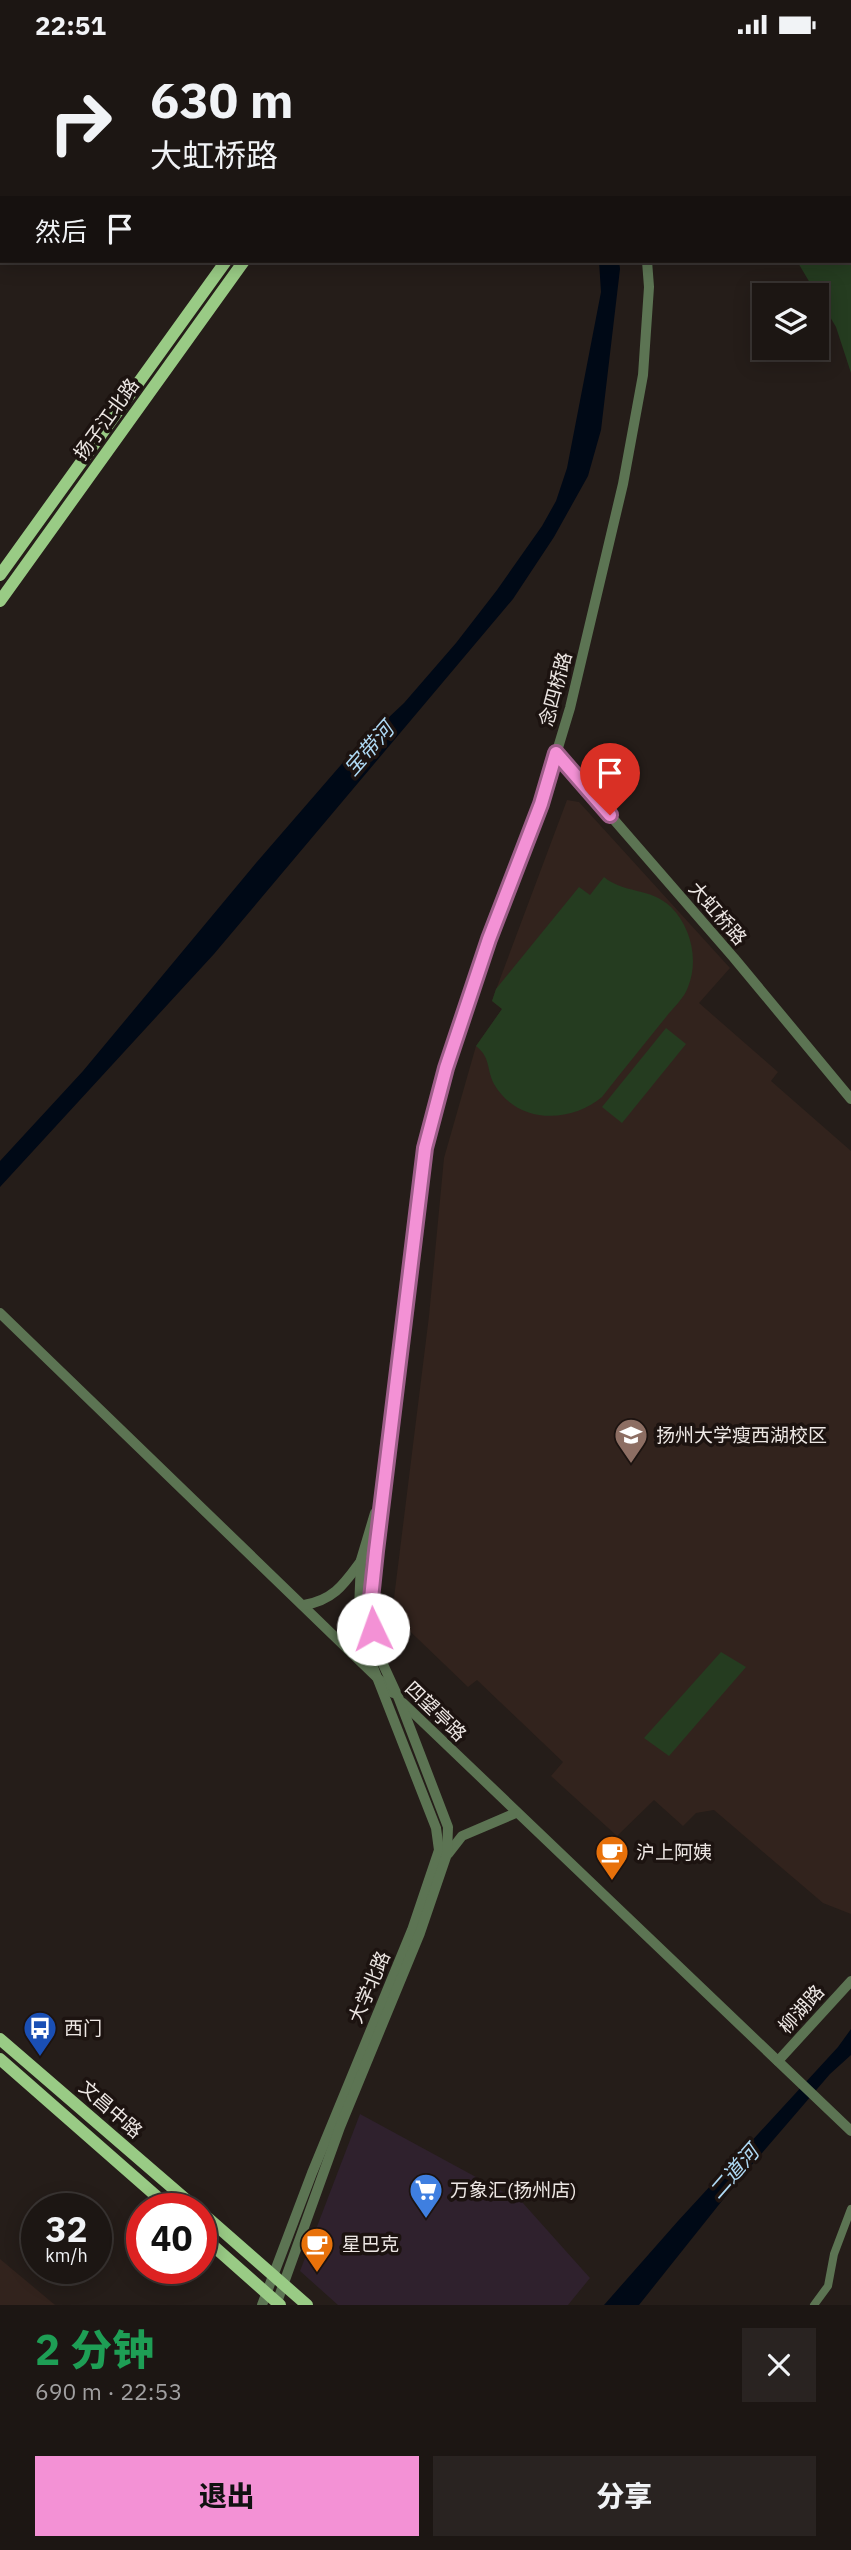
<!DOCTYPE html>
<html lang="zh">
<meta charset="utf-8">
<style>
:root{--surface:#1c1613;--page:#292321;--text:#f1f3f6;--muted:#a09fa0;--line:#3a3533;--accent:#f391d5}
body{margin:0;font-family:"IBM Plex Sans","Noto Sans SC",sans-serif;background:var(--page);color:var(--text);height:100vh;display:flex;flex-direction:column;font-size:26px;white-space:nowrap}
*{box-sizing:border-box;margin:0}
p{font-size:23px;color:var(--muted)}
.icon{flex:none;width:38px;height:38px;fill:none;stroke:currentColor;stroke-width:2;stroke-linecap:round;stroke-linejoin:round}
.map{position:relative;height:2256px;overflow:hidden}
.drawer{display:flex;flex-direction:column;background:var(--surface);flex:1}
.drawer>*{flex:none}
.hud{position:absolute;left:0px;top:0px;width:852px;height:214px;box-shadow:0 4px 18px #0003,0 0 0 2px var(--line);background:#1c1613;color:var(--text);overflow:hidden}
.controls{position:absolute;left:752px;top:234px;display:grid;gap:14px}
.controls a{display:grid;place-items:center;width:77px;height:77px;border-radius:0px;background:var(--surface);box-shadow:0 4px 18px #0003,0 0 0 2px var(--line);font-size:35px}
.speed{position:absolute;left:21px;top:2144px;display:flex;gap:14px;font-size:35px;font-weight:700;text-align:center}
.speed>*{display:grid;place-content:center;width:91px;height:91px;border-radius:50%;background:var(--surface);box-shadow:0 4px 18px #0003,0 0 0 2px var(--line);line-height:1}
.speed small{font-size:18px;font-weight:400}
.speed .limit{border:10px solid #d22;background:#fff;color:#111}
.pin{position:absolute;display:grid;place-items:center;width:60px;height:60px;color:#fff;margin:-72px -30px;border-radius:50% 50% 50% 0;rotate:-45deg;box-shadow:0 0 7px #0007}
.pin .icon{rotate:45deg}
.me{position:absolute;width:77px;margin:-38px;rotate:357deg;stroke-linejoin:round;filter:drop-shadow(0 0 5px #0008)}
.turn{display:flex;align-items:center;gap:24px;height:147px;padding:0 35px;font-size:32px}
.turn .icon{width:91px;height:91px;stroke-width:2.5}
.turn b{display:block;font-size:49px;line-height:60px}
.then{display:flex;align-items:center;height:66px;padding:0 35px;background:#0003;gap:14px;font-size:26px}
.round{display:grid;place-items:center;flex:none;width:74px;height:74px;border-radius:0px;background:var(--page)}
.head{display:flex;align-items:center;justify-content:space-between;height:119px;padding:0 35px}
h1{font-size:42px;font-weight:800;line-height:52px;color:#1e9e55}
.action{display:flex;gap:14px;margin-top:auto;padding:14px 35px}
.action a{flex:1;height:80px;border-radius:0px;background:var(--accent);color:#111;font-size:28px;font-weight:800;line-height:80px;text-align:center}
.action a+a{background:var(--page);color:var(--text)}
.status{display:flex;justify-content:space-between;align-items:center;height:49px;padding:0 35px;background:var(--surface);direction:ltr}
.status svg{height:19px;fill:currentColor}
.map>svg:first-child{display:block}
</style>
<div class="status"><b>22:51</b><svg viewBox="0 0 49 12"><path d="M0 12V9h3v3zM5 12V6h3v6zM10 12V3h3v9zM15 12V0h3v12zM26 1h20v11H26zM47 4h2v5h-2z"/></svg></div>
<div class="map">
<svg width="851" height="2256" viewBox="0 0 851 2256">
<rect width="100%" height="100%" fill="#251d19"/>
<path fill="#2f212d" d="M360,2065L522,2153L590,2229L568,2256H338L300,2222Z"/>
<g fill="#32231d">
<path d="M567,751L579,753L730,919L699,954L778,1023L771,1032L851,1102V1865L823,1854L714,1761L696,1764L683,1777L654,1751L617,1787L551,1727L563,1713L477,1631L468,1638L392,1565L429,1267L444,1109L476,997L502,960L492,952L494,946Z"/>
<path d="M0,2210L55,2256H0Z"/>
</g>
<g fill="#253c20">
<path d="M729,0H851V324L836,278L797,212H850V2Z"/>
<path d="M604,828C624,845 650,838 671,858C691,878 699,911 688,938C685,948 673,959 666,968C645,994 623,1021 602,1048C570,1075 517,1075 494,1035C486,1019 491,1009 476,997L502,960L492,952L496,940L579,838L590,846Z"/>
<path d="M666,979L686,995L622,1074L602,1058Z"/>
<path d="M721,1603L746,1618L669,1707L644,1689Z"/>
</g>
<g fill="#000916">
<path d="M599,212H619L620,220L601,381L588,427L554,488L513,550L214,905L0,1138V1112L83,1022L256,814L353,702L404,654L456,594L497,541L542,477L556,452L567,419L601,243Z"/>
<path d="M851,1980V2006L830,2025L737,2133L639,2256H604L678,2172L838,1998Z"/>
</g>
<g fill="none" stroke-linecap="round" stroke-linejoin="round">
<path stroke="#5c7453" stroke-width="8" d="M814,2256L828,2237L834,2205L851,2160"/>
<g stroke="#5c7453" stroke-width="10">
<path d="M607,0L608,2"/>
<path d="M556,704L734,909L851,1050"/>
<path d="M0,1264L393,1644"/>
<path d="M304,1556C334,1551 344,1535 361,1512"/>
<path d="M403,1654L851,2082"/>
<path d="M448,1805L462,1787L516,1764"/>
<path d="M778,2012L851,1932"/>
<path d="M262,2256L312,2124L412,1881L439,1801L436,1779L364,1595L359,1561L361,1511L375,1464"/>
<path d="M276,2256L340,2078L420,1884L447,1805L448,1778L399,1650L376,1600L371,1559L425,1099L446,1019L490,890L541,755L570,659L623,435L643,326L649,238L647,212"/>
</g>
<g stroke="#99cb85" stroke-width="12">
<path d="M386,2L387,0"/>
<path d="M406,2L407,0"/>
<path d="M0,526L226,212"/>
<path d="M0,552L244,212"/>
<path d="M0,1990L197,2160"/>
<path d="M0,2010L171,2160"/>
<path d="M201,2163L307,2256"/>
<path d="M201,2186L280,2256"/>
</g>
</g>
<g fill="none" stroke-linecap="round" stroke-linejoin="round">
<defs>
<path id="route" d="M373,1580L370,1559L376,1502L425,1099L446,1019L489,890L541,755L556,704L610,766"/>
</defs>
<use href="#route" stroke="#9e5e8a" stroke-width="18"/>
<use href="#route" stroke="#f391d5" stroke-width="12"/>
</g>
<defs>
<symbol id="university-pin" viewBox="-11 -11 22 30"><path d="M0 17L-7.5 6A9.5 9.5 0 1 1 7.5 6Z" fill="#8d6e63" stroke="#1c1310"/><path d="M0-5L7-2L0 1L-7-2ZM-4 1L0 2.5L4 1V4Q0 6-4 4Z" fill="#fff"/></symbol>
<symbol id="cafe-pin" viewBox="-11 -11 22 30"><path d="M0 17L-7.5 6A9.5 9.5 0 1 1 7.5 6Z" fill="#e8710a" stroke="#1c1310"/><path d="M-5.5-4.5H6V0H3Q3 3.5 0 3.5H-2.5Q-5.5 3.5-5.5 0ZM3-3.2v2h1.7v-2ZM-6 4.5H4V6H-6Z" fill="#fff"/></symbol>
<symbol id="bus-pin" viewBox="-11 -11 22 30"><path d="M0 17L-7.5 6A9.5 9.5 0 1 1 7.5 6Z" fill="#1a4fb4" stroke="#1c1310"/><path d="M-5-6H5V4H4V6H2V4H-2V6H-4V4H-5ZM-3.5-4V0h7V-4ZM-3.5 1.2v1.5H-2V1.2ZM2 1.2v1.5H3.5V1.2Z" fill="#fff"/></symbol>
<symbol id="supermarket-pin" viewBox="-11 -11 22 30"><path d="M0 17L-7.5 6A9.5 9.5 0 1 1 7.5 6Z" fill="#3f7fe0" stroke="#1c1310"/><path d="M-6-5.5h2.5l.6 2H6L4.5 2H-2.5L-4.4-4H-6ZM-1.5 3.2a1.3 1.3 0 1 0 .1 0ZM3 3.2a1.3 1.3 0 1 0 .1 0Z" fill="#fff"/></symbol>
</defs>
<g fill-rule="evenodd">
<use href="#university-pin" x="612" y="1367" width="38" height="52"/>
<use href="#cafe-pin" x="593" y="1784" width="38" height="52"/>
<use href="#bus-pin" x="21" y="1960" width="38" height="52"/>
<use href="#supermarket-pin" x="407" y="2122" width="38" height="52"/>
<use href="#cafe-pin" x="298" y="2176" width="38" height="52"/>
</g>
<g text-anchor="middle" stroke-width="7" stroke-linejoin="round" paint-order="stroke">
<g font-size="19" fill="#ede7e4" stroke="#1c1310">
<text transform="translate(106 370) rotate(-54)" y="7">扬子江北路</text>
<text transform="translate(555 640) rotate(-75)" y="7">念四桥路</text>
<text transform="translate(718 864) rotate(49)" y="7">大虹桥路</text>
<text transform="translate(436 1662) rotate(44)" y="7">四望亭路</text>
<text transform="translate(369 1938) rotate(-67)" y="7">大学北路</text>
<text transform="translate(801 1960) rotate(-48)" y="7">柳湖路</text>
<text transform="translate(111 2060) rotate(41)" y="7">文昌中路</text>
</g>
<g font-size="19" fill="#ede7e4" stroke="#1c1310" text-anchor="start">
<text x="656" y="1393">扬州大学瘦西湖校区</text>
<text x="636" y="1810">沪上阿姨</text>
<text x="64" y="1986">西门</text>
<text x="450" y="2148">万象汇(扬州店)</text>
<text x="342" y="2202">星巴克</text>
</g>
<g font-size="21" font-style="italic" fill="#afdaf5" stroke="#1c1310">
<text transform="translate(369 700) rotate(-49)" y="7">宝带河</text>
<text transform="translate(734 2123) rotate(-49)" y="7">二道河</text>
</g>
</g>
</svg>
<div class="controls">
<a><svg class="icon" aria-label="layers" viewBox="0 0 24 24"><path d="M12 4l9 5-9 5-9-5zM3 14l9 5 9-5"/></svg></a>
</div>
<div class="speed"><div>32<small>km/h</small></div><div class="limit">40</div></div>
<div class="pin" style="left:610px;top:766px;background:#d93025"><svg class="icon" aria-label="arrive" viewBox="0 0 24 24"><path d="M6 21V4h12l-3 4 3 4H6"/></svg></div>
<svg class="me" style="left:373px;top:1580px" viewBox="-20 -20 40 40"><circle r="19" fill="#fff"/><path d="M0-13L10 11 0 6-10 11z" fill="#f391d5"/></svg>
<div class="hud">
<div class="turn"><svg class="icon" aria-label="right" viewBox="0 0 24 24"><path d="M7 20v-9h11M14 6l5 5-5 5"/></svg><div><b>630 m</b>大虹桥路</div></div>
<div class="then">然后<svg class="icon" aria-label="arrive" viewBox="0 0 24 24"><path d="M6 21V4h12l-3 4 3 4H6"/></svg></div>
</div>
</div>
<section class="drawer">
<div class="head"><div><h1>2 分钟</h1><p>690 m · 22:53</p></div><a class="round"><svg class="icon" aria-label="close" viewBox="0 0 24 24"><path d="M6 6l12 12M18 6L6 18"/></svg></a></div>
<div class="action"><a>退出</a><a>分享</a></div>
</section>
